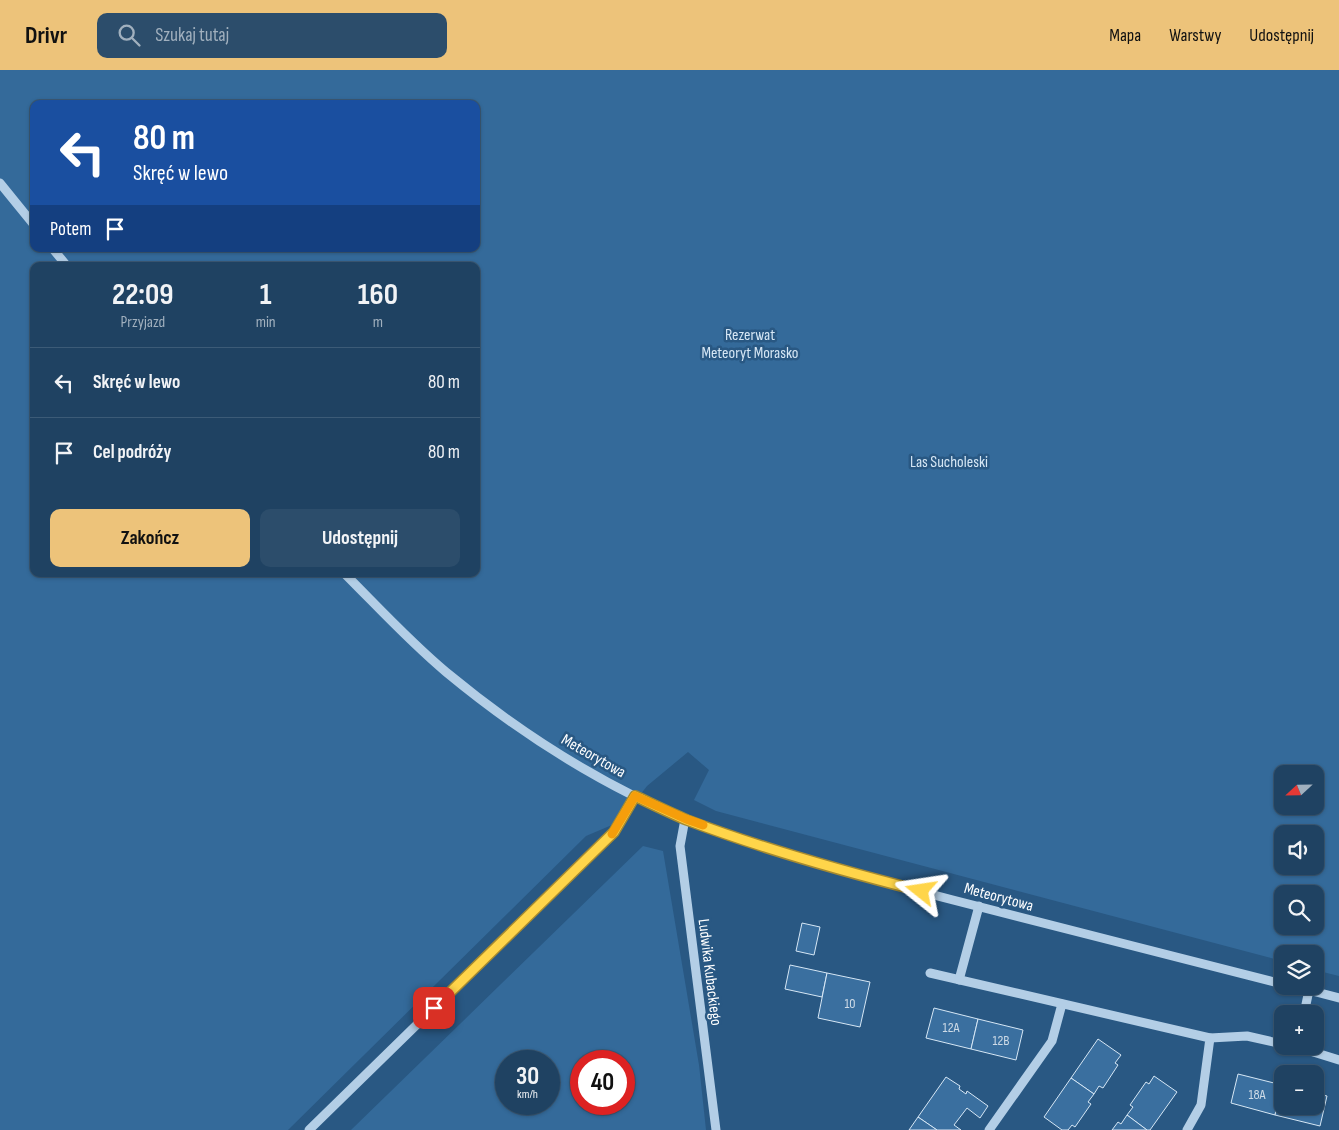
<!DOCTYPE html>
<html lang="pl">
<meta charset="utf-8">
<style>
:root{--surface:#1f4262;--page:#2c4d6b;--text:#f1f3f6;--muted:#a1b0be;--line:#3c5b77;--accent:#edc37a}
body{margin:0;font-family:"Sofia Sans Condensed",sans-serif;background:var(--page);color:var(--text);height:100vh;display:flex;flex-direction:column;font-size:19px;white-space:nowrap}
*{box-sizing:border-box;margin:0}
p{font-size:16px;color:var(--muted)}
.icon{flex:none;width:28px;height:28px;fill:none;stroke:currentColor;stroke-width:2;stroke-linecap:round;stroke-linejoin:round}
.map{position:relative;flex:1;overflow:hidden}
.details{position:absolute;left:30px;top:192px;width:450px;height:315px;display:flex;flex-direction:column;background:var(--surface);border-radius:10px;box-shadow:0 1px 4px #0004,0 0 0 1px var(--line)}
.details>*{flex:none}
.hud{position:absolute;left:30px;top:30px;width:450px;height:152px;border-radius:10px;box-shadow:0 1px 4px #0004,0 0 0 1px var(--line);background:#1a4fa0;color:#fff;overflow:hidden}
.needle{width:32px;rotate:248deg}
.tools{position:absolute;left:1274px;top:695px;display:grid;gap:10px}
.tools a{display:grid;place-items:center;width:50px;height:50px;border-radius:10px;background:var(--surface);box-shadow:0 1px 4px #0004,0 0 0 1px var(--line);font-size:25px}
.speed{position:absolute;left:495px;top:980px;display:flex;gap:10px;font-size:25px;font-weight:700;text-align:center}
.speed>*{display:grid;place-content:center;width:65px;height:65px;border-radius:50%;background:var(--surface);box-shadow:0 1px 4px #0004,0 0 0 1px var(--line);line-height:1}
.speed small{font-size:12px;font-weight:400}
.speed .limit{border:8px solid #d22;background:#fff;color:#111}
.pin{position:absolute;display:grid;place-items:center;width:42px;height:42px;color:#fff;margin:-21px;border-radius:10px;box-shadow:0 2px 8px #0006}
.me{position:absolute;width:55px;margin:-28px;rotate:285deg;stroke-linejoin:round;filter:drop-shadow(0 0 4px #0008)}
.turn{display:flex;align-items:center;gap:18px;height:105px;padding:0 20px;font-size:22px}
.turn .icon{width:65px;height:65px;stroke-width:2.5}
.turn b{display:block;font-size:35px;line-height:42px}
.then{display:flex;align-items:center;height:48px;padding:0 20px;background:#0003;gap:10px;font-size:19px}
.eta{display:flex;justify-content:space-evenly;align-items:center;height:85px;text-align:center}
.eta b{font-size:30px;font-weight:700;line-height:35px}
.primary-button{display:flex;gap:10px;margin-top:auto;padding:10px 20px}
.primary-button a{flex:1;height:58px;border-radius:10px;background:var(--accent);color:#111;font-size:20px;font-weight:700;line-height:58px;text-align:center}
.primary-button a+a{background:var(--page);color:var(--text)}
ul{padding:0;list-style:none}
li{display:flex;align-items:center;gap:15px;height:70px;padding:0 20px;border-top:1px solid var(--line)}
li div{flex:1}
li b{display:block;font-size:19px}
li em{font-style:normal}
header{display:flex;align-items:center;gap:30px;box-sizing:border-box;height:70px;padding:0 25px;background:var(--accent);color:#111}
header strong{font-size:24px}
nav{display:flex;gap:28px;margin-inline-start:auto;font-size:18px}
.search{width:350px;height:45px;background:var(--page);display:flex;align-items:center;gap:12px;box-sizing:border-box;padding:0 18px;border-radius:10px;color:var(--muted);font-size:19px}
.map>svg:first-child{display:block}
</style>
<header>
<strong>Drivr</strong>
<div class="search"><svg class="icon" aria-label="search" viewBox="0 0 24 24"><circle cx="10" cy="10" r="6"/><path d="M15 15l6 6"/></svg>Szukaj tutaj</div>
<nav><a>Mapa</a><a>Warstwy</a><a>Udostępnij</a></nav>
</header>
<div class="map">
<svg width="1339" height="1060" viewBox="0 0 1339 1060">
<rect width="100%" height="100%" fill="#295883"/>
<g fill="#346a9a" fill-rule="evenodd">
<path d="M0,0H1339V906L1315,900V884H1282V891L716,741L694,730L709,700L688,682L647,716L619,752L586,766L288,1060H0ZM34,34H476V179H34ZM34,196H476V504H34ZM1282,704H1315V736H1282ZM1282,764H1315V796H1282ZM1282,824H1315V856H1282Z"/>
<path d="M643,776L663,781L699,995L706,1060H351ZM506,991H549V1034H506ZM581,991H624V1034H581Z"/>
</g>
<g fill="#3a6f9f" stroke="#d6e7f5">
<path d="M802,853L820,857L814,885L796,881Z"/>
<path d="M790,895L827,903L822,927L785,919Z"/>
<path d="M827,903L870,912L860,957L818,948Z"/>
<path d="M934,938L978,949L971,979L926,968Z"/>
<path d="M978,949L1023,960L1016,990L971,979Z"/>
<path d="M1098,969L1121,985L1115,993L1118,995L1103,1018L1099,1016L1094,1024L1071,1008Z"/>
<path d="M1238,1004L1282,1015L1275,1045L1231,1033Z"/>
<path d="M1154,1006L1177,1022L1150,1060H1147L1127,1045L1133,1037L1130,1035L1146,1012L1149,1014Z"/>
<path d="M946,1007L960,1016L959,1019L966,1024L967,1021L988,1036L980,1048L967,1038L954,1055L961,1060H937L918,1047Z"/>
<path d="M1071,1008L1094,1024L1088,1032L1091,1034L1075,1057L1072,1055L1068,1060H1062L1044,1047Z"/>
<path d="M1282,1017V1036H1315V1023L1327,1026L1320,1056L1275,1045Z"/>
<path d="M1127,1045L1147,1060H1112L1118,1052L1121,1054Z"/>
<path d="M918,1047L937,1060H909Z"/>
</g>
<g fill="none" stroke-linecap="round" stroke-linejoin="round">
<g stroke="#b3cee6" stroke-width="9">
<path d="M0,113L34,155"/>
<path d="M53,179L67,196"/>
<path d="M345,504C378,537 410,572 446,602C504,650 568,693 634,726C696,756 761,776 826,795C868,807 910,819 953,830C1063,858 1172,886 1282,914"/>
<path d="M685,749L680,776L716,1060"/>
<path d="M930,903L1210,968L1201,1035L1187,1060"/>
<path d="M959,910L979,836"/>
<path d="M1293,916L1339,928"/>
<path d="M1304,944L1309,920"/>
<path d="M1210,968L1247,966L1282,974"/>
<path d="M1294,976L1339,990"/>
<path d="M309,1060L614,762L635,726"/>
<path d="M989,1060L1052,971L1062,934"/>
</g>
</g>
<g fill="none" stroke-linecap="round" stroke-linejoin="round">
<defs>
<path id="route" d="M434,938L614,762L635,726C652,734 670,743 687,750C763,779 842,801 921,821"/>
</defs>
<use href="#route" stroke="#a68a30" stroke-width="12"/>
<use href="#route" stroke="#ffd54a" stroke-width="9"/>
<path stroke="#f59e0b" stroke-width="9" d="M612,764L635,726L686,749L703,755"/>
</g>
<g text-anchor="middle" stroke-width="5" stroke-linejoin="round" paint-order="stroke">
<g font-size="14" fill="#cedbe7">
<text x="850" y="938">10</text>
<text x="951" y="962">12A</text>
<text x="1001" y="975">12B</text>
<text x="1257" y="1029">18A</text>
</g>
<g font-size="16" fill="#d6e7f5" stroke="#295883">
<text x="750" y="270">Rezerwat<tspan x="750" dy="18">Meteoryt Morasko</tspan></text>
<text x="949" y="397">Las Sucholeski</text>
</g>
<g font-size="16" fill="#fff" stroke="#295883">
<text transform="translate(594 685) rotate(30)" y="6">Meteorytowa</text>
<text transform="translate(999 826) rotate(15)" y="6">Meteorytowa</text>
<text transform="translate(711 902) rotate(83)" y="6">Ludwika Kubackiego</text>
</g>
</g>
</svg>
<div class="tools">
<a><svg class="needle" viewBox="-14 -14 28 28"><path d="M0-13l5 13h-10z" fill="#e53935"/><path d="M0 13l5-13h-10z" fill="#a1b0be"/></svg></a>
<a><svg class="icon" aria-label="sound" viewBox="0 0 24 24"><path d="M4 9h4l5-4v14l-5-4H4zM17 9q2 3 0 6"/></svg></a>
<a><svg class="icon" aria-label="search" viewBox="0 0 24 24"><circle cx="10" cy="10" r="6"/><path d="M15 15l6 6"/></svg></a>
<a><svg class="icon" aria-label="layers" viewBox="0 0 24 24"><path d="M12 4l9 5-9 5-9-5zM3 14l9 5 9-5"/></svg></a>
<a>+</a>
<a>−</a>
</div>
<div class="speed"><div>30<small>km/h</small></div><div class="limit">40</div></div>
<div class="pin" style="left:434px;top:938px;background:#d93025"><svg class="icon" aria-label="arrive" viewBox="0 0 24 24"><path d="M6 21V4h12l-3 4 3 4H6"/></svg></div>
<svg class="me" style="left:921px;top:821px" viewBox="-20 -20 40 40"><path d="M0-17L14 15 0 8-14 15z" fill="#ffd54a" stroke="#fff" stroke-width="4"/></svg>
<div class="hud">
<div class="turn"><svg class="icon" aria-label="left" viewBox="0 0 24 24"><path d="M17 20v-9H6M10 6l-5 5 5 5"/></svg><div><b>80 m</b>Skręć w lewo</div></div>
<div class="then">Potem<svg class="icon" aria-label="arrive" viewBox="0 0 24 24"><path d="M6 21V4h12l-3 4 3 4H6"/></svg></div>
</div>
<section class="details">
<div class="eta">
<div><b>22:09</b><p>Przyjazd</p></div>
<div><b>1</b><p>min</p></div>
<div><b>160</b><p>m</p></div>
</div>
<ul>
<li><svg class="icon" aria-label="left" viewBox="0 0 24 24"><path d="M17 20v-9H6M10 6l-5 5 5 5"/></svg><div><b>Skręć w lewo</b></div><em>80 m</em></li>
<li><svg class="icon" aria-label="arrive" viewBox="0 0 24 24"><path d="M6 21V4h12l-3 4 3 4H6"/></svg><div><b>Cel podróży</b></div><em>80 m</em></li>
</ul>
<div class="primary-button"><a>Zakończ</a><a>Udostępnij</a></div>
</section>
</div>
